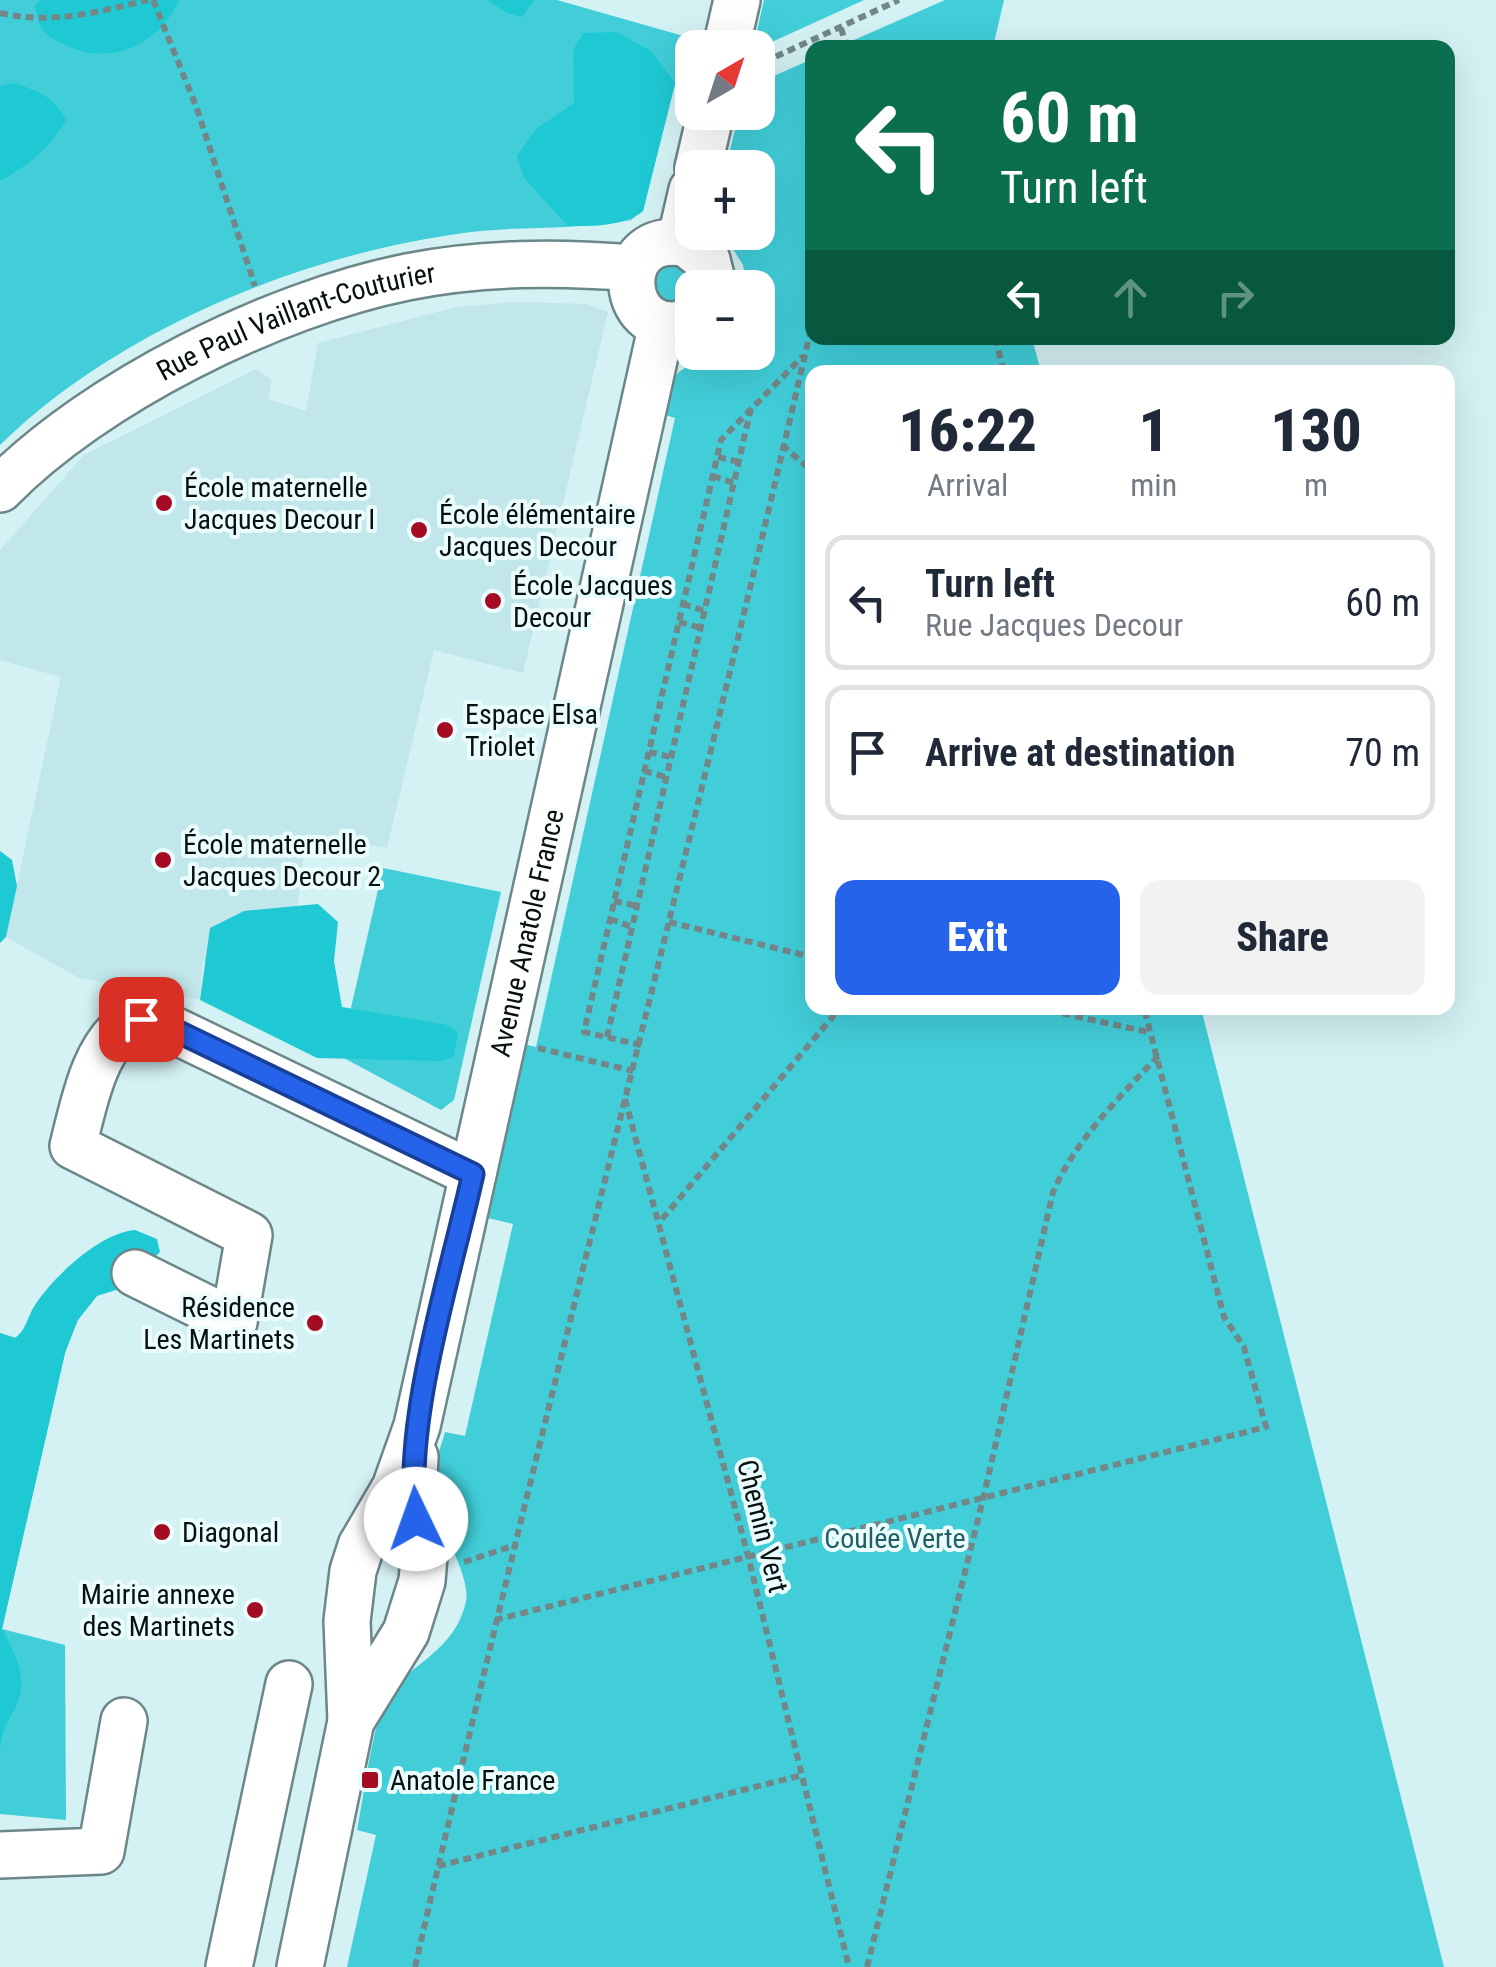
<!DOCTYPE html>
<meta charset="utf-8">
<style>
:root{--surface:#fff;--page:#f2f2f3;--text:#1f2937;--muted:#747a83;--line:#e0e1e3;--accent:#2563eb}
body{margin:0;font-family:"Roboto Condensed",sans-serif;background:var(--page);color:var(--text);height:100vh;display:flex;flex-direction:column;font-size:38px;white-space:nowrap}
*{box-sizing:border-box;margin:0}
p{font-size:32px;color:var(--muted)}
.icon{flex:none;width:55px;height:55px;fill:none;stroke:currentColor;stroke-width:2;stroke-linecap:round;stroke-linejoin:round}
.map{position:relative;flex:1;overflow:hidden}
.sheet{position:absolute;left:805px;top:365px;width:650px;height:650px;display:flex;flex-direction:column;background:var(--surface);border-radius:20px;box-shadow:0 10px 40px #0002}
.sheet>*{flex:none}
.hud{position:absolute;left:805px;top:40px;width:650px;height:305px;border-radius:20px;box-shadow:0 10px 40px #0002;background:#0b6e4f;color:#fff;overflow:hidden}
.needle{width:65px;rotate:39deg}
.buttons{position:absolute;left:675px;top:30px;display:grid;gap:20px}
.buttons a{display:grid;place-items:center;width:100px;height:100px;border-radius:20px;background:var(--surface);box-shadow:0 10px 40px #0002;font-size:50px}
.pin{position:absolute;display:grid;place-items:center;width:85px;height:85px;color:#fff;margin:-42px;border-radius:20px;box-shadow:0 5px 15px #0006}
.me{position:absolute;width:110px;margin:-55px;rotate:357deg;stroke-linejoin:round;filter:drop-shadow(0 0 8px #0008)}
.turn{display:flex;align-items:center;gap:35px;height:210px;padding:0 30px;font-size:45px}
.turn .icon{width:130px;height:130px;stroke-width:2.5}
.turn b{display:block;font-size:70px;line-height:85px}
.lanes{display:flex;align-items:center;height:95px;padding:0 30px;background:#0003;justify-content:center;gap:50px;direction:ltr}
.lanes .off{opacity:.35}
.eta{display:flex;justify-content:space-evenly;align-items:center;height:170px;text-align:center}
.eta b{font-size:60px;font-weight:800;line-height:70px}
.cta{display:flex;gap:20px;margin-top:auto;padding:20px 30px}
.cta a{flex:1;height:115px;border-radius:20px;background:var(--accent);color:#fff;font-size:40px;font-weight:800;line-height:115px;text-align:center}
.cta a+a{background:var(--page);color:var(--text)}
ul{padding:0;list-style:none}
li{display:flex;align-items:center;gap:30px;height:135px;margin:0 20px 15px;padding:0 10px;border:5px solid var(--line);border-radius:20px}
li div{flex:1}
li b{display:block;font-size:38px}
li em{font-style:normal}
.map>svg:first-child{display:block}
</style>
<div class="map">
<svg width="1496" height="1967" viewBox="0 0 1496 1967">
<rect width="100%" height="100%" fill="#d4f1f4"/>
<path fill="#c1e7eb" d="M515,302L587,304L608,312L523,673L434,650L387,848L306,834L295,930L203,963L200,1000L79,978L6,937L61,677L0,660V550L84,455L256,369L272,380L268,399L306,411L318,343L457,307Z"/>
<g fill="#41ced9">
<path d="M0,0H557L687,37L643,211L631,220C576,231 519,225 464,233C303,254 117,330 0,445Z"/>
<path d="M764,0H864L763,46L754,44Z"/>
<path d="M945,0H1004L993,47H838Z"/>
<path d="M812,59V338H1032L1041,372H812V1008H1201L1444,1967H347L376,1835L357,1830C363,1800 373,1725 385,1701C404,1665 455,1654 466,1601C471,1576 438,1526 432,1493C430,1475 440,1450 445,1432L465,1436L513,1224L484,1217L519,1043L536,1047L675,418L662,414C664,405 666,392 670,383C682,358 733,353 758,352V288L747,287L743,265L723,233L758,232V168L726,167L739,113L758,112V83Z"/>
<path d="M675,259L685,263L692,295L689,300L659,303L649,275Z"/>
<path d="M383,868L501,892L454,1100L441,1110L340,1056Z"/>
<path d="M0,1333L65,1353L2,1629L65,1645L66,1820L0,1814Z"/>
</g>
<g fill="#1ec9d4">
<path d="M41,0H179C161,41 117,64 75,49C65,45 48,38 41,28C38,23 37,11 35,5Z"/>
<path d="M487,0H534L522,17L507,13Z"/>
<path d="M617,32L651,51L675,83L643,211C621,227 594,226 568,226L524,178L517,156L536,129L574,103L573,50L583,33Z"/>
<path d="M13,83C38,91 53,95 66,120C51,147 27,167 0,181V86Z"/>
<path d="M0,851L12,860L17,886L6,937L0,943Z"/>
<path d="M318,904L338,922L334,961L342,1007L447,1025L458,1032L454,1057L441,1061L317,1058L200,1000L210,928L244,911Z"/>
<path d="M135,1230L157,1239L160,1252L122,1288L97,1296L78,1320L65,1353L2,1629C13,1650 27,1673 19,1698C12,1720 3,1720 0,1750V1333L15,1338C27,1329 27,1317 35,1305C55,1275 100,1233 135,1230Z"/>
</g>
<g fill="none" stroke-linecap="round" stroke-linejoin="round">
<defs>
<g id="minor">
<path d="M726,48L737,0"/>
<path d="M698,168L711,112"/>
<path d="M680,242L692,190"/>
<path d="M691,321C619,348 607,227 687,244L707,260L714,288"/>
<path id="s1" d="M0,489C95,392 273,304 407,277C482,262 557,262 634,268"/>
<path d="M135,1273L234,1322L249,1235L73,1146C84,1104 93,1046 132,1021L161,1024L473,1174"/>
<path id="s2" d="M351,1721L347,1621L353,1571L361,1546L395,1488L417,1426L662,324"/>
<path d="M0,1855L101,1851L124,1721"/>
<path d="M229,1967L289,1684"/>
<path d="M300,1967L351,1721L406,1632L422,1581L424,1557L413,1492L415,1457"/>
</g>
</defs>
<use href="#minor" stroke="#6c8789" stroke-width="50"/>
<g stroke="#738789" stroke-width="6" stroke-dasharray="8 5" stroke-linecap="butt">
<path d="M153,0L196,106L255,286"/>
<path d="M0,13C51,25 98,12 148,0"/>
<path d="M841,28L847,48"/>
<path d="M764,62L899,0"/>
<path d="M995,338L1004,372"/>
<path d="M782,445L812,471"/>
<path d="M718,457L739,462"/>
<path d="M713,476L734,483"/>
<path d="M683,604L705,611"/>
<path d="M679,622L701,628"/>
<path d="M649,752L671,757"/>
<path d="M644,771L666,777"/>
<path d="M614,901L637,906"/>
<path d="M610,919L632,927"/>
<path d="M669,922L812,957"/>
<path d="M1037,1008L1148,1032"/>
<path d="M607,1037L751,408"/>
<path d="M641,1045L584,1032L721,440L803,356"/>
<path d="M538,1048L633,1071"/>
<path d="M625,1099L748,1556L849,1967"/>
<path d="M662,1219L840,1008"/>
<path d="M464,1562L513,1546"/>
<path d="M495,1620L1266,1427L1244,1347L1224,1317L1144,1008"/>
<path d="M438,1866L799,1776"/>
<path d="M415,1967C541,1418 686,873 812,324"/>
<path d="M867,1967L984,1495L1053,1192C1077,1138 1119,1098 1159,1055"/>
</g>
<use href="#minor" stroke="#fff" stroke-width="45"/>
</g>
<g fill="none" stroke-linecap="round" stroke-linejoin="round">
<defs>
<path id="route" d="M141,1019L162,1024L473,1174C451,1273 403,1421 416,1519"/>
</defs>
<use href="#route" stroke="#184099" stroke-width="25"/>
<use href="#route" stroke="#2563eb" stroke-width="18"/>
</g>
<g fill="#a50b23" stroke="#ebfcfd" stroke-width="4">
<circle cx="164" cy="503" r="10"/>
<circle cx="419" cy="530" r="10"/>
<circle cx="493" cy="601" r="10"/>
<circle cx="445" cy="730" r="10"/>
<circle cx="163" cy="860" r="10"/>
<circle cx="315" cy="1323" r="10"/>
<circle cx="162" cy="1532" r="10"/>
<circle cx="255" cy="1610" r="10"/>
<rect x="360" y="1770" width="20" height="20" rx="5"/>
</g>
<g text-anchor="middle" stroke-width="8" stroke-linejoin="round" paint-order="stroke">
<g font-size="28" fill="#061011" stroke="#ebfcfd">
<text dy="10" stroke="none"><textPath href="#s1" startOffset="345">Rue Paul Vaillant-Couturier</textPath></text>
<text dy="10" stroke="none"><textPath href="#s2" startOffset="815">Avenue Anatole France</textPath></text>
<text transform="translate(763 1526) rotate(76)" y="10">Chemin Vert</text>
</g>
<g font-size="28" fill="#061011" stroke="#ebfcfd" text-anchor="start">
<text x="184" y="497">École maternelle<tspan x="184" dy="32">Jacques Decour I</tspan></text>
<text x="439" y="524">École élémentaire<tspan x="439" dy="32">Jacques Decour</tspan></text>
<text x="513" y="595">École Jacques<tspan x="513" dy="32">Decour</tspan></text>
<text x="465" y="724">Espace Elsa<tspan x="465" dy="32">Triolet</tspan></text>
<text x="183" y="854">École maternelle<tspan x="183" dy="32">Jacques Decour 2</tspan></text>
<text x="295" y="1317" text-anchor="end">Résidence<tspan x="295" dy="32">Les Martinets</tspan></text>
<text x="182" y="1542">Diagonal</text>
<text x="235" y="1604" text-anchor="end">Mairie annexe<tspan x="235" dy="32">des Martinets</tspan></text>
<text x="390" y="1790">Anatole France</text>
</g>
<g font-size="28" fill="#225f64" stroke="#ebfcfd">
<text x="895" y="1548">Coulée Verte</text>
</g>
</g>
</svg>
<div class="buttons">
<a><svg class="needle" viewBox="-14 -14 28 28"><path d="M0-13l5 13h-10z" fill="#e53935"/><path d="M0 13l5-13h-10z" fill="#747a83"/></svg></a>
<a>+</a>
<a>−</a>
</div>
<div class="pin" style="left:141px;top:1019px;background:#d93025"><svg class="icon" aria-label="arrive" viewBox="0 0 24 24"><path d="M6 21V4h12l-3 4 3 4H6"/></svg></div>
<svg class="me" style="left:416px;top:1519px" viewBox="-20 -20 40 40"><circle r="19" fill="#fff"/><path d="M0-13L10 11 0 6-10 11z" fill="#2563eb"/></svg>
<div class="hud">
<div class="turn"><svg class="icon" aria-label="left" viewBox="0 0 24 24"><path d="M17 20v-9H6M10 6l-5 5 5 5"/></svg><div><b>60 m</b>Turn left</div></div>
<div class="lanes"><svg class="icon" aria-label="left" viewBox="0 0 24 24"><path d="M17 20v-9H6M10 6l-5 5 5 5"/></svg><svg class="icon off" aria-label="ahead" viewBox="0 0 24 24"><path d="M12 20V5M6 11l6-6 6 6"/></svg><svg class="icon off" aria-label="right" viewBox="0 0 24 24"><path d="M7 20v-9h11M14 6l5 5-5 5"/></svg></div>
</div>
<section class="sheet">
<div class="eta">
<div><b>16:22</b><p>Arrival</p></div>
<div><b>1</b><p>min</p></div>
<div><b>130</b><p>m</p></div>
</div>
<ul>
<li><svg class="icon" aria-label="left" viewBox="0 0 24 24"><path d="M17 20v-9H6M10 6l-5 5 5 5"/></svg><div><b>Turn left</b><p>Rue Jacques Decour</p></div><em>60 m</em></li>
<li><svg class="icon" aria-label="arrive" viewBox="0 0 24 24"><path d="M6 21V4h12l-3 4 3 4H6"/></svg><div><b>Arrive at destination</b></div><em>70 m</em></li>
</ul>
<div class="cta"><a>Exit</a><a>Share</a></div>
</section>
</div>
